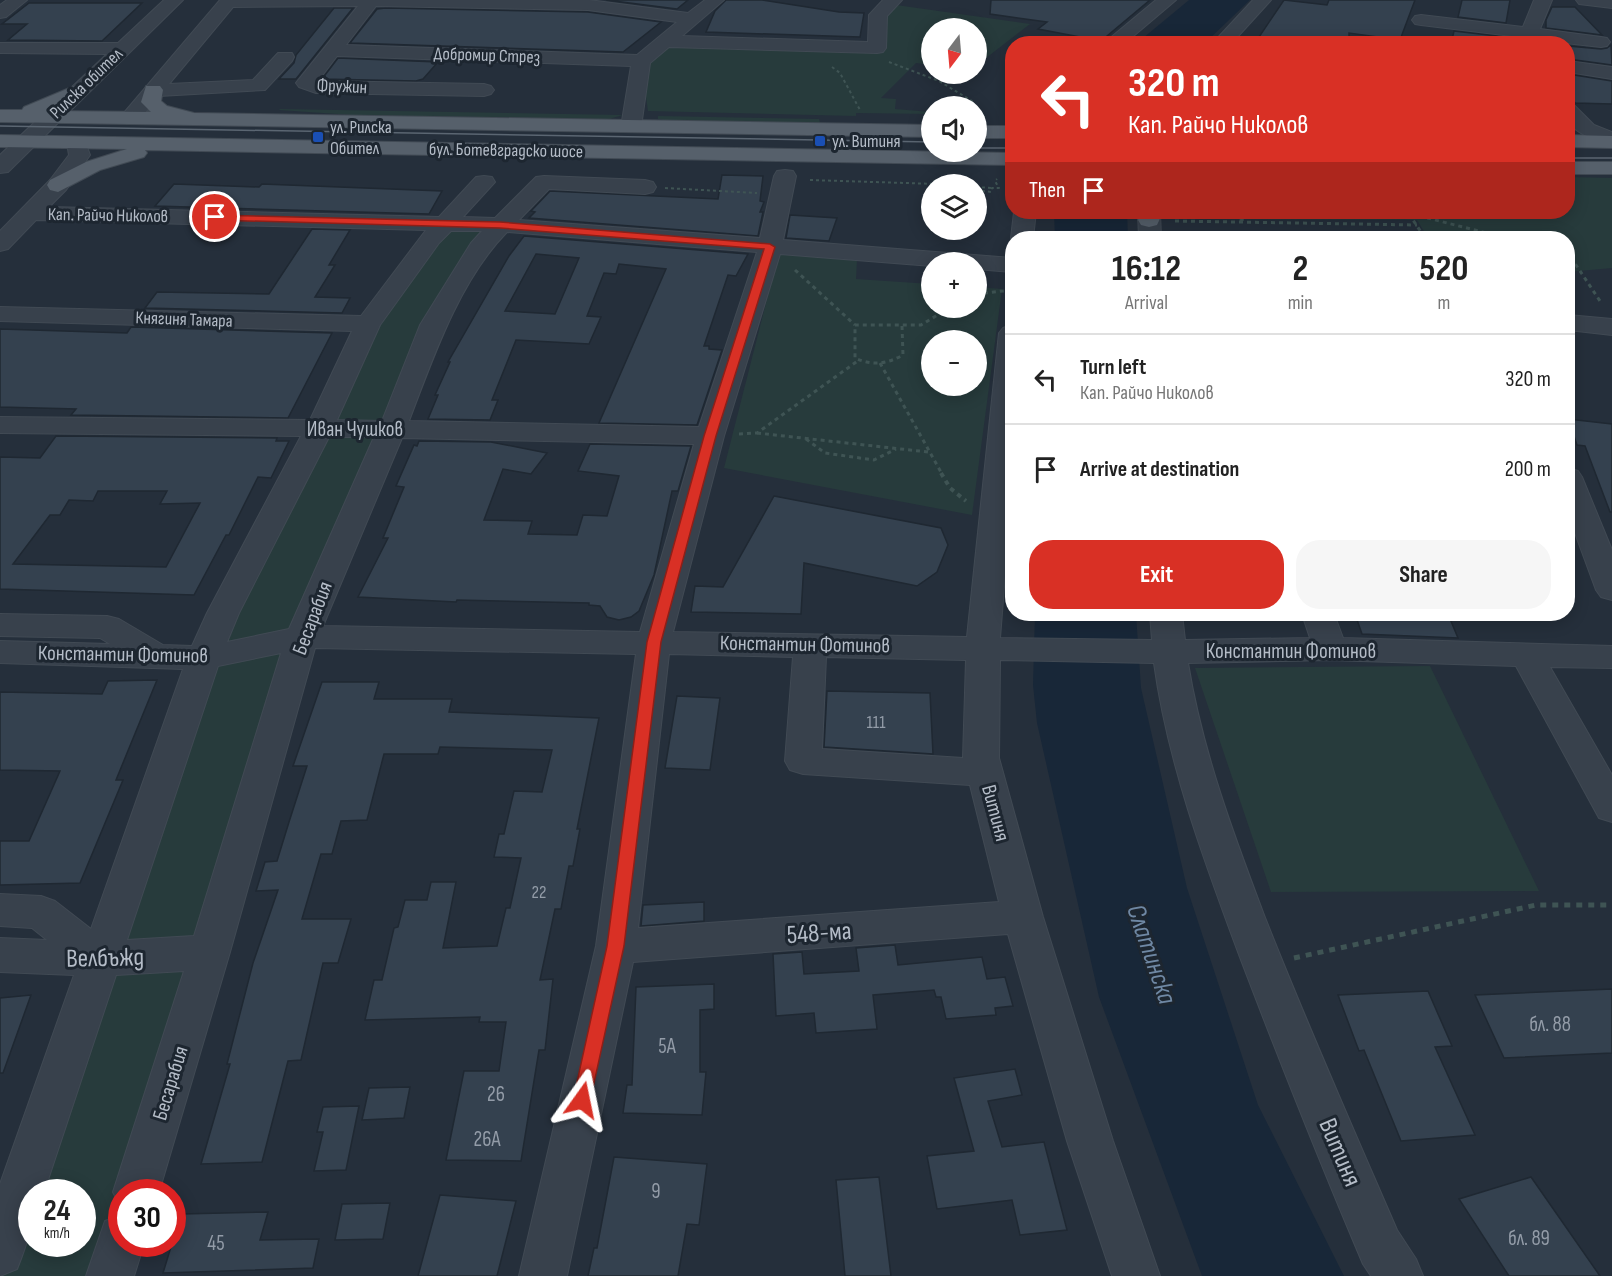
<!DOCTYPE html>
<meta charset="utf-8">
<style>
:root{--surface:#fff;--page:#f6f6f6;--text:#222;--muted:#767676;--line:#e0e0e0;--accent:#d93025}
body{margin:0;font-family:"Sofia Sans Condensed",sans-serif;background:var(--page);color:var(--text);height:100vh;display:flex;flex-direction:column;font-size:22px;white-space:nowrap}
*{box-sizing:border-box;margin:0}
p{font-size:20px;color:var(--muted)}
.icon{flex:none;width:33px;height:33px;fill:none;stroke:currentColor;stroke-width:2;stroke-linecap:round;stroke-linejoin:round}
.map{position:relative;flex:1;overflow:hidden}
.drawer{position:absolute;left:1005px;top:231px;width:570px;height:390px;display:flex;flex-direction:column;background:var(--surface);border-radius:24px;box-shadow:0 3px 15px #0003}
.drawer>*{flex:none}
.hud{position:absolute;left:1005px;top:36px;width:570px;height:183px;border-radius:24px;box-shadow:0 3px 15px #0003;background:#d93025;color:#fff;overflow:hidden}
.needle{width:39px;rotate:196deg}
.tools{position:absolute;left:921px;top:18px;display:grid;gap:12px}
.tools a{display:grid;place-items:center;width:66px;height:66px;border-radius:50%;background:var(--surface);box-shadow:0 3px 15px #0003;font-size:30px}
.speed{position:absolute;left:18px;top:1179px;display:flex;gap:12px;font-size:30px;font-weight:700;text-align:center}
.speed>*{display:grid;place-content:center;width:78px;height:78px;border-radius:50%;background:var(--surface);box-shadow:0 3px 15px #0003;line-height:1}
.speed small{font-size:15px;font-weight:400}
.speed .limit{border:9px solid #d22;background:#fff;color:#111}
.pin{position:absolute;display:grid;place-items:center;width:51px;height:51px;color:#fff;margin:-26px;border:3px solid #fff;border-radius:50%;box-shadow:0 2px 6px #0007}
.me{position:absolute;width:66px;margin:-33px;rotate:12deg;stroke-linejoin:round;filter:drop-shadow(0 0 4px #0008)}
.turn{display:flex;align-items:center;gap:21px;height:126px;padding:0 24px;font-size:27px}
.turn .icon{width:78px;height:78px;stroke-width:2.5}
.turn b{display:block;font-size:42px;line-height:51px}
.then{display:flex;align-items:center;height:57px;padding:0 24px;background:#0003;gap:12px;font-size:22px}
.eta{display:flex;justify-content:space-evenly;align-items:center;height:102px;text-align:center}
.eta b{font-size:36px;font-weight:700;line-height:42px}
.cta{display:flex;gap:12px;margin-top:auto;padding:12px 24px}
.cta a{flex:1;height:69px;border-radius:24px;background:var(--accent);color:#fff;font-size:24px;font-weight:700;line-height:69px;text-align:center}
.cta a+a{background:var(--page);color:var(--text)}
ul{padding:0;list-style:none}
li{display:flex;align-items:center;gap:18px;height:90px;padding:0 24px;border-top:2px solid var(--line)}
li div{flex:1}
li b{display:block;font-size:22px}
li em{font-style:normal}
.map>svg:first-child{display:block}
</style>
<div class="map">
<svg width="1612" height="1276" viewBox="0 0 1612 1276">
<rect width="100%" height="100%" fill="#252f3b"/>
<g fill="#273b3c" fill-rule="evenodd">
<path d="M889,4L1030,24L977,65L976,28H932L931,65L916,63L881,98L896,99L895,109L931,112V114L856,113V116L648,111L641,61L663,41L877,48Z"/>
<path d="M280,109L623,115L609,119L352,115L279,110Z"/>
<path d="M658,116L819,119L820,123L671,121L658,119Z"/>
<path d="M1568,177L1612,178V268L1568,272V238H1428L1417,220L1181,219V212H1568Z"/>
<path d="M446,223L500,225L483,243L302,637L210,952L136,1192H122L121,1238L110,1276H0V1252L204,658L368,324ZM32,1192H82V1244H32Z"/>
<path d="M779,252L857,260L856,279L931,284L932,308H976L977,287L1002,289L972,515L724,468ZM932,340H976V386H932Z"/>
<path d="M1430,666L1539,891L1271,892L1195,668Z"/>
</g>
<g fill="#182738">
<path d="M1189,0H1250L1205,43H1137Z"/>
<path d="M1054,212H1127L1128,238H1055Z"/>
<path d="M1035,614H1136L1141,688L1187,888L1258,1105L1344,1276H1202L1099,997L1037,723L1033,685Z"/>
</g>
<g fill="#34414f" stroke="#1f2832" stroke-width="1.5" fill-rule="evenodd">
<path d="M606,0H688L677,9Z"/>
<path d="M726,0H762L839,12L864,13L860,37L706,32L715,11Z"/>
<path d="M991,0H1150L1101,41L1038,29L1047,22L990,14Z"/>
<path d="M1284,0L1327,5L1329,0H1415L1400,40L1349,33V44L1259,37Z"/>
<path d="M1462,0H1510L1506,23L1458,17Z"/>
<path d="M29,3H142L102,41L8,40L27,24H2Z"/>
<path d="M1552,7H1575L1602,35L1546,28V20Z"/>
<path d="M334,8H353L296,79H279L294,63L296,55Z"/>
<path d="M386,8L588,12L661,22L623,52L350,43L377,9Z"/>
<path d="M1454,31L1497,36L1496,44H1451Z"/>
<path d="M1611,45L1612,65L1568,59V46L1601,49L1607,48Z"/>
<path d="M338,58L438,62L423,79L416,81L322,79Z"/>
<path d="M1568,74L1612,81V104L1575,103L1568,94Z"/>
<path d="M722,175L763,176L760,201L764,202L760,212H763L758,236L529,218L535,212L531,211L550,191L718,199Z"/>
<path d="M174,184L259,187L262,184L442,191L429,214L155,206Z"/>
<path d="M790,215L837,218L829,241L786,238Z"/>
<path d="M312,229L350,230L329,265H335L315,297L350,298L342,313L145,308L157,292L269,294Z"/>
<path d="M524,236L748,254L736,276L728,275L704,346H709V349L722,350L697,425L599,423L666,269L619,264L616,274L604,273L587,316L601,317L589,344L516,340L492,400H498L490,420L428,419L438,395H435L450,362H448L509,256ZM536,254L579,258L555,314L505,311Z"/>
<path d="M131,327L332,333L288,418L71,415L76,409L0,407V329L127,333Z"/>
<path d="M1568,419L1612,424V512H1610L1585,446L1577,445Z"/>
<path d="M56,436L277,438L276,441H289L271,478L258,477L229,535H226L194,595L0,589V457L40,458ZM98,491H167L160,504L200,503L166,567L13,564L50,515H60L69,500L93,501Z"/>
<path d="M419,441L491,442L547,453L531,474L503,469L484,520L532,521L528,534L577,535L583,515L607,516L619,476L578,471L590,444L691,446L678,491H672L654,575L639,611L631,617L619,620L607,617L600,606L589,605V603L457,600L456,602L358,597L388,538H383L404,487L396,486L414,445L417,446Z"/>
<path d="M774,496L941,528L948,545L937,572L917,586L804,563L801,614L691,612L695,586L723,587Z"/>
<path d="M1355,614H1448L1458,638L1362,634Z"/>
<path d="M157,680L116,780H123L80,883L0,885V841H29L60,771L0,770V692L102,694L108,681Z"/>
<path d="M322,682H379L374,699H452L449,712L599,718L577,829H580L573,866H569L561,909H555L540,980L553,979L545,1050H539L521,1161L446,1160L464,1071H499L506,1022H479L480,1017L365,1020L374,980H382L394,928L398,927L405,900H427L431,882H456L443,948L497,946L506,908H510L521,858L494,857L499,834H504L514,791L542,792L552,750L440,747L438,754H384L367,820L341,821L332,854H321L302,919H351L338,963H323L301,1060L288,1061L262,1162L201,1164L230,1064H227L253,963L278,890L256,891L265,862L277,861L289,822L307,766H293Z"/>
<path d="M827,691L930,693L933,754L824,747Z"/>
<path d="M677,696L720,698L710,770L665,768Z"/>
<path d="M704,902V921L641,926L643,905Z"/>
<path d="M895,945L898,965L982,957L987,979L1005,977L1013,1006L995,1008L996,1015L946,1019L941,997H936L934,990L873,995L877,1029L816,1033L814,1013L776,1016L773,954L802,952L804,974L859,971L856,948Z"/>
<path d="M714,984V1009L700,1010V1072H706L702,1115L623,1113L627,1085H632L636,987Z"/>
<path d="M1612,989V1053L1504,1058L1475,995Z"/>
<path d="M1428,991L1452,1046L1435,1047L1475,1135L1401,1141L1364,1050L1359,1051L1338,995Z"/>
<path d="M31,995L3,1073H0V998Z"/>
<path d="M1015,1069L1022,1095L988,1101L1002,1147L1044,1142L1067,1230L1020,1235L1012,1200L937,1209L927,1156L974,1151L954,1078Z"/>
<path d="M410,1087L404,1118L362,1120L369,1088Z"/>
<path d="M359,1106L346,1170L314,1171L323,1132H317L323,1107Z"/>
<path d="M614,1157L707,1164L699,1225L687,1224L678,1276H588L594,1248H597Z"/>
<path d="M879,1177L891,1276H845L836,1180Z"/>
<path d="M1531,1177L1600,1276H1509L1459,1199Z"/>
<path d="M440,1195L516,1201L497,1276H418Z"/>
<path d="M390,1203L383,1239L335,1240L342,1204Z"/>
<path d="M268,1212L260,1240L319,1239L313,1268L163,1273L181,1214Z"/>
</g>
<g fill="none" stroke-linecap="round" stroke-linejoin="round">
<defs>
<g id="minor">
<path d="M7,0H27L6,17L0,18V5Z"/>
<path d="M164,0H183L8,172L0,173V155L107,54L0,53V43H118Z"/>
<path d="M220,0H589L688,13L705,0H724L682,36L868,42L869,15L883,0H902L887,16L886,48L883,52L877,53L669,47L650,63L641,127L638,131H624L621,127L631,66L337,56L318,81L484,84L491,86L494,90L491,94L484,96L316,93L299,87L296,83L358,6L233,7L169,84L253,80L278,53H292L294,57L292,61L265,90L159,96L137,122H123L120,118L123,114ZM376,6L588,10L677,22L637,55L346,45Z"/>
<path d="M1156,0H1176L1124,44H1103Z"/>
<path d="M1253,0H1271L1231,44H1212Z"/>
<path d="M1534,0H1552L1540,29L1601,37L1607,38L1610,42L1607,46L1601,47L1538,40L1537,44H1519L1520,37L1421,25L1415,24L1412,20L1415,16L1421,15L1523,27Z"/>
<path d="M1576,0H1612V8L1579,4Z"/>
<path d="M1568,61L1612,67V79L1568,72Z"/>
<path d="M1568,104L1575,106L1594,125L1612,132V144C1595,140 1580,136 1568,122Z"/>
<path d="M77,137L84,139L90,155L66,190L49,207L439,217L476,177L484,176L492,177L495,182L463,217L495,218L536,177L544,176L645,180L653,182L656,187L653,192L645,194L549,189L519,220L760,238L774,176L777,171L785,170L793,171L796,176L783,240L1012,258V272L976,269V262H932V266L780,254L724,436L673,632L967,637L999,333L1003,328L1012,325V486L1000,638L1152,640L1150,614H1182L1185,640L1310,638L1302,614H1334L1343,638L1612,646V668L1550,667L1612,775V822L1599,818L1516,666L1330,660L1188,663C1202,750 1233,833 1264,915C1306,1022 1352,1126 1397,1230L1416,1259L1423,1276H1371L1363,1264C1320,1163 1280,1062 1241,960C1205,863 1168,765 1154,663L1000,660L999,758L1043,917L1113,1141L1160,1276H1112L1067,1141L1008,934L633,962L567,1276H519L596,946L636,654L315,648L230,952L159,1192H122V1209L113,1192L184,971L116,975L44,1192H32C32,1226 30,1237 17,1269L0,1276V1184L74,975L0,972V938L47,940L32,928L0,926V894L41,896L55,901L91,929L183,669L0,663V641L110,644L100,638L0,636V614L107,616L119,619L163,645L192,646L207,613L301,436L0,433V417L310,420L352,331L0,321V307L361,316L426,230L36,220L8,249L0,251V231L50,180L69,155L67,143L70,139ZM451,231H482L471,243L420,325L382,421L337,420L380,325L439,243ZM507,232L757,252L699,427L409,421C433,358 459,281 507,232ZM329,437H374L289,629L227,642L239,613ZM402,438L694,444L640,632L323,626ZM281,653L194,936L127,940L218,666ZM669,654L793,657L785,761L790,770L803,774L970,785L999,902L638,928ZM826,657L966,660L963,758L822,749Z"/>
<path d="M1014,212H1036L1033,238H1012V241L1011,238Z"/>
<path d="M1138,212H1160L1161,238H1139Z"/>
<path d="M1568,315L1612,319V335L1568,330Z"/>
<path d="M1568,468L1578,471L1582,477L1612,550V600L1601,597L1596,590L1568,514Z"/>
<path d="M122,1215V1244H144L134,1276H86L105,1221Z"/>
</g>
<g id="major">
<path d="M79,84L86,86L89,90L86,94L49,111L151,112L141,102L146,86H160L163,90L161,101L167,106L194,113L932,125V137L0,122V110H22L24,107Z"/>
<rect x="976" y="126" width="36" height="12"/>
<path d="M0,135L1012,153V165L145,150L147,153L144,157L100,170L58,192L50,190L47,185L50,180L86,162L127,149L0,147Z"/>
<path d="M1568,135L1612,136V148L1568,147Z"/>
<rect x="1568" y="162" width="44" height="12"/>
<path d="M1141,212H1163L1157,225L1149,227L1141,225L1138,220Z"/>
</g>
</defs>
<use href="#minor" stroke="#414a54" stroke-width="2"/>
<use href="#major" stroke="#414a54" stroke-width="2"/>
<g stroke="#3f5454" stroke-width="2" stroke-dasharray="3 3" stroke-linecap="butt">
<path d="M889,62L939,81L972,101L973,106"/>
<path d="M832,67L840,73L860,110"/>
<path d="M810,180L937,184"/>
<path d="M933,181L954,184"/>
<path d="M976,187L992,188"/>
<path d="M665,188L757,193"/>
<path d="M976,190L991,192L992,188H999L995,181L997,179"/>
</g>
<g stroke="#3f5454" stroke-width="3" stroke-dasharray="4 4" stroke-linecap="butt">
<path d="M1404,212L1506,238"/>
<path d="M1409,214L1425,238"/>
<path d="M1175,221L1417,225"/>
<path d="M1240,221L1255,212"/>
<path d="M1568,261L1576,265L1602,304"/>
<path d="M795,270L855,325"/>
<path d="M976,294L1012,290"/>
<path d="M902,326L903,355C887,364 872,366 855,358V325H921L949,308"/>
<path d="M880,363L942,474"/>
<path d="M757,433L928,452"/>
<path d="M739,434L757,433L859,360"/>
<path d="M806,439L825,453L874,460L896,449"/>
</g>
<path stroke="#3f5454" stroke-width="4" stroke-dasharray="4.5 4.5" stroke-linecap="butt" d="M941,473L950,488L966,501"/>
<path stroke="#3f5454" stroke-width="5" stroke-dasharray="6 6" stroke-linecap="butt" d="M1294,958L1536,905H1612"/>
<use href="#minor" fill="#38414c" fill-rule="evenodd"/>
<use href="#major" fill="#56606b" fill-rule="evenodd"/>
<g stroke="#5b6672" stroke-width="1.5">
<path d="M0,126L932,142"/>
<path d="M976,148H1012"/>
<path d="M1568,158H1612"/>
</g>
</g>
<path fill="#d93025" stroke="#8d1f18" stroke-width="1.5" d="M212,215L500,222L770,244L775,247L716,436L661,642L624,946L589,1106L582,1109L575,1106L573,1100L607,946L647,642L704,436L764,249L500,228L215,220L210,217Z"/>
<g fill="#1a4fb4" stroke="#1d2630" stroke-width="2">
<rect x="312" y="131" width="12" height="12" rx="3"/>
<rect x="814" y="135" width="12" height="12" rx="3"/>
</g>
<g text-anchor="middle" stroke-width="6" stroke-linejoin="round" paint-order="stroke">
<g font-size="18" fill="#b4bcc7" stroke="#1d2630">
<text transform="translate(487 55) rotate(2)" y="6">Добромир Стрез</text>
<text transform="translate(86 83) rotate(-44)" y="6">Рилска обител</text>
<text transform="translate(342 86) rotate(3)" y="6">Фружин</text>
<text transform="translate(506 150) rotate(1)" y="6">бул. Ботевградско шосе</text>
<text transform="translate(108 215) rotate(1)" y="6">Кап. Райчо Николов</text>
<text transform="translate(184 319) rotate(2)" y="6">Княгиня Тамара</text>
</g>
<g font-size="18" fill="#b4bcc7" stroke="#1d2630" text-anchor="start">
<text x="330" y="133">ул. Рилска<tspan x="330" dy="21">Обител</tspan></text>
<text x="832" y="147">ул. Витиня</text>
</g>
<g font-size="18" fill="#939ca8">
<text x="876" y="728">111</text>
<text x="539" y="898">22</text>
</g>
<g font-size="21" fill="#b4bcc7" stroke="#1d2630">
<text x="355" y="436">Иван Чушков</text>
<text transform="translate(312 618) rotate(-69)" y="7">Бесарабия</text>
<text transform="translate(805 644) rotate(1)" y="7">Константин Фотинов</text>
<text x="1291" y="658">Константин Фотинов</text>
<text transform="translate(123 654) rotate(1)" y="7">Константин Фотинов</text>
<text transform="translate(996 813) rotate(75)" y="7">Витиня</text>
<text transform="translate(170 1083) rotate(-73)" y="7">Бесарабия</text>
</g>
<g font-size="21" fill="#939ca8">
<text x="1550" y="1031">бл. 88</text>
<text x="667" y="1053">5А</text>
<text x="496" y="1101">26</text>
<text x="487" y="1146">26А</text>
<text x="656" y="1198">9</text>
<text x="1529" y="1245">бл. 89</text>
<text x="216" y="1250">45</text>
</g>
<g font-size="26" fill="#b4bcc7" stroke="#1d2630">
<text transform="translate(819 932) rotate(-4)" y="9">548-ма</text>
<text transform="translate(105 957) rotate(-1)" y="9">Велбъжд</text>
<text transform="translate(1341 1152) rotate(67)" y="9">Витиня</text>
</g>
<g font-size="27" font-style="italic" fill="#6f88a4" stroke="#1d2630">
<text transform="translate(1152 954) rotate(71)" y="9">Слатинска</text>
</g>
</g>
</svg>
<div class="tools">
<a><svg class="needle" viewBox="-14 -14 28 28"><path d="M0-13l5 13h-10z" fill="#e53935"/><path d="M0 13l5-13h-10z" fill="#767676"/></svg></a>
<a><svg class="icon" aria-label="sound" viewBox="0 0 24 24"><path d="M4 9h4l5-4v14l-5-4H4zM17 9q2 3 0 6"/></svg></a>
<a><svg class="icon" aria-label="layers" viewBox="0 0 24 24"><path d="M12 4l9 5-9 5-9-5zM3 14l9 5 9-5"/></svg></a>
<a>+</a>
<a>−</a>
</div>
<div class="speed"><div>24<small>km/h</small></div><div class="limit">30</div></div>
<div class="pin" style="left:215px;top:217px;background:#d93025"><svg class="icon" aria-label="arrive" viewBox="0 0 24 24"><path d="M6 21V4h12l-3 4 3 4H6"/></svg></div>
<svg class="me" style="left:582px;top:1100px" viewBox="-20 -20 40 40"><path d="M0-17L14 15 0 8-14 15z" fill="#d93025" stroke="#fff" stroke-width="4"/></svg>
<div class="hud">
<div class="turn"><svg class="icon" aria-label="left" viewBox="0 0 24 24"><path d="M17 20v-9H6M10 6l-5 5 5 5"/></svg><div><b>320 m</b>Кап. Райчо Николов</div></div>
<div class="then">Then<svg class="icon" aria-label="arrive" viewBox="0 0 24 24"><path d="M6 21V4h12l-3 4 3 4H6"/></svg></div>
</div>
<section class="drawer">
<div class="eta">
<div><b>16:12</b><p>Arrival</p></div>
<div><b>2</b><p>min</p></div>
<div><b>520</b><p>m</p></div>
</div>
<ul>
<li><svg class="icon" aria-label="left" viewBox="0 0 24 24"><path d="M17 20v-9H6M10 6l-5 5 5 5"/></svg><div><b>Turn left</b><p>Кап. Райчо Николов</p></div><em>320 m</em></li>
<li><svg class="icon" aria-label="arrive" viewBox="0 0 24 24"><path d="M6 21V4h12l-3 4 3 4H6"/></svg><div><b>Arrive at destination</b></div><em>200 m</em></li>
</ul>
<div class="cta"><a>Exit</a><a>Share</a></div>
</section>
</div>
